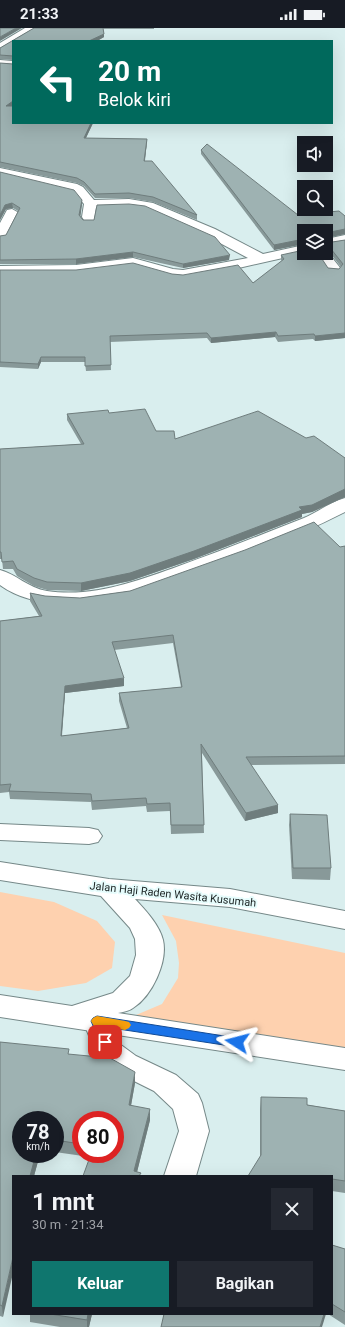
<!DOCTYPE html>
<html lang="id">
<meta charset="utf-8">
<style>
:root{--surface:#171b24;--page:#242831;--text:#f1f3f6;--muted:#9ea1a6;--accent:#0f766e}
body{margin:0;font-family:Roboto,sans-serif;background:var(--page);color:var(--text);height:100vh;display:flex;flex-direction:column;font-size:15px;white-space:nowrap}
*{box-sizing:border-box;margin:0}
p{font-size:13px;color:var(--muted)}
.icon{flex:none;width:22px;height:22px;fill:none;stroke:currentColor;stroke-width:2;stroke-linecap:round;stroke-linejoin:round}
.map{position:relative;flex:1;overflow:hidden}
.side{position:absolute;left:12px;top:1147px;width:321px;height:140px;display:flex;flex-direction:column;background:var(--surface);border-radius:0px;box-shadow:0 4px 16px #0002}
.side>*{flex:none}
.hud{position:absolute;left:12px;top:12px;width:321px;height:84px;border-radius:0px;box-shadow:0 4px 16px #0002;background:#00695c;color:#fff;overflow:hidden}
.controls{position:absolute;left:297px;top:108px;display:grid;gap:8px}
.controls a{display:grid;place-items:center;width:36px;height:36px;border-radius:0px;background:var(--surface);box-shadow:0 4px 16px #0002;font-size:20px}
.speed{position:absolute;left:12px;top:1083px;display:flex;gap:8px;font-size:20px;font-weight:700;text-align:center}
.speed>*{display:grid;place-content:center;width:52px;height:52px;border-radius:50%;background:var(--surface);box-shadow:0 4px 16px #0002;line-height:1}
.speed small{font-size:10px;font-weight:400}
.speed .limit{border:6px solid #d22;background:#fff;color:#111}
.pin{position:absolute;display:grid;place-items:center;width:34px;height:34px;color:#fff;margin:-17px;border-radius:8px;box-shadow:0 2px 6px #0006}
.me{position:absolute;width:44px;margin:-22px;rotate:279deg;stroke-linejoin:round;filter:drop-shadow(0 0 3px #0008)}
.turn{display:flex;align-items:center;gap:14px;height:84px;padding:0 20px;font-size:18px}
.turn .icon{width:52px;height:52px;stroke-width:2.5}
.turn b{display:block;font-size:28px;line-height:34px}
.round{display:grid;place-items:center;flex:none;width:42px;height:42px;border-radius:0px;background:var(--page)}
.summary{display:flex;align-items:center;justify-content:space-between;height:68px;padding:0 20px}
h1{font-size:24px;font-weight:700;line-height:30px}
.action{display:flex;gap:8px;margin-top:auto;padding:8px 20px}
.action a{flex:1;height:46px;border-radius:0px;background:var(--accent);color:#fff;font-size:16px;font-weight:700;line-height:46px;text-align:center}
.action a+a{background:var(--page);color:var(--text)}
.status{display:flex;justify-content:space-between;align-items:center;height:28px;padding:0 20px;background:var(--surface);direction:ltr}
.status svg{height:11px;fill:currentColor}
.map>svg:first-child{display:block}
</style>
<div class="status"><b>21:33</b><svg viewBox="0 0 49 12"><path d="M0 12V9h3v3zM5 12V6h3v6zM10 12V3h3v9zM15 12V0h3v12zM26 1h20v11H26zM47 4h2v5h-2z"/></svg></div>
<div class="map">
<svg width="345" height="1299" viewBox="0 0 345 1299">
<rect width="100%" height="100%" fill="#d9eeee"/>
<g fill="#fed1af">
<path d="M0,864L54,874L97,893L115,914L112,940L86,955L38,963L0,958Z"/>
<path d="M162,887L345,925V1026L129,990L162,976L178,950L179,935L176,913Z"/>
</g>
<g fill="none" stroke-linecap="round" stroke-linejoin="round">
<defs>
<g id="street">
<path d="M0,32L13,33V39L0,38Z"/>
<path d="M0,140L77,156L83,159L94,172L129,171L153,175L215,201L263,226L304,217L305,225L221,244L183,250L172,249L133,238L76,245L0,246V238L76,237L133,230L173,241L183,242L248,230L205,207L145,181L129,179L96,180L94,192H84L82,189L84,176L75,165L69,162L0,148Z"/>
<path d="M12,181L19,185L7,208L5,211L0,212V195L7,182Z"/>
<path d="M345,207V215L326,219V211Z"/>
<path d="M326,222L341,241L339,244H329L315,225H326Z"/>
<path d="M345,470V484C302,506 256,524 210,540C184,550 157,562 130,569C91,579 34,582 0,557V542C16,546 28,560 47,563C93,570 137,553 179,538C221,523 263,506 304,490C318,484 330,474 345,470Z"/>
<path d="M0,796L89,800L98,802L102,808L98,814L89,816L0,812Z"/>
<path d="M97,982L107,985L121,1017L136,1028L176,1047L198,1066L202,1075L209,1103L196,1148H164L179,1103L173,1081L154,1063L116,1044L99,1032L83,993L87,985Z"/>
</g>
<g id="highway">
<path d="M25,0H37L0,22V15Z"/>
<path d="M0,834L109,851L230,861L345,883V901L230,879L135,871C145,882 159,896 163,912C168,934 152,968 133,980C129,983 123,984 118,985L345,1020V1042L0,989V967L72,978L113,965L130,948L136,927L135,911L130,900L101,868L0,852Z"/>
</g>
</defs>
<use href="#street" stroke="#758888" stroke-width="2"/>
<use href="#highway" stroke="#758888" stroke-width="2"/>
<use href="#street" fill="#fff" fill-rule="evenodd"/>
<use href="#highway" fill="#fff" fill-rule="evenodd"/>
</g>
<g fill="#899" fill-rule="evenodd">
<path d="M34,0H154V1H103L104,9L97,13H13V32L0,31V20Z"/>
<path d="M0,35L13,36V77L12,78L93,95L86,110L147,111L145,133L197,187V192L153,174L129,170H95L84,158L77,155L0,139Z"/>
<path d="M201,122L298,187L345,188V206L326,210V203H304V216L274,222L201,126Z"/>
<path d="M0,144L82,172V176L80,188L83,192L229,232L183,240L133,229L76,236H0V208L6,207L18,183L13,180L6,181L0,192Z"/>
<path d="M345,212V310L315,313L313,311L278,314L275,309L211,315L207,310L110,314L111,342L86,343L85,334H41L38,341L0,339V242L172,246L253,255L282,233L281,232V227L328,240L339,241L341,239L327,221H326V215Z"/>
<path d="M109,385L175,411L306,410L345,430V469L312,484L302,486V489L194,531L130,553L81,563L47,562L34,558L17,548L13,541H3L2,531H0V421L81,416L67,392V386Z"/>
<path d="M345,518V736L251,737L278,785L245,793L202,725L204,805L171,806L170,783L147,784L146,778L92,782L91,774L10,771L9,764L0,765V593L39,588L30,573V565L45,568L80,570L130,563ZM173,615L181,659L119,665V673L127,700L62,708L65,665L124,658L114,622Z"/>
<path d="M290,786L331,840L330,852L292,851L289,797Z"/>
<path d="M0,1014L69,1026L135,1055L131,1077L150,1092L137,1144L90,1129L55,1124V1092L21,1126H40L34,1148H13L3,1289L0,1288ZM81,1092L115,1126H81Z"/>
<path d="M261,1069L345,1083V1165L332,1163V1148L260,1128V1081Z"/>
<path d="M332,1217L345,1221V1297L328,1286H332Z"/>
<path d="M30,1286H92L89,1299H60L30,1294Z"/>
</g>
<g fill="#6f7d7d">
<path d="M16,0H22L0,13V9Z"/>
<path d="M104,6V9L97,13H89Z"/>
<path d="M13,73V77L6,82V78Z"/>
<path d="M91,95H93L84,114V110Z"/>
<path d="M147,111V115L144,138V133Z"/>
<path d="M82,172V176L80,192L79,187Z"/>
<path d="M12,175L13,180L6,181L0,192V187L5,177Z"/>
<path d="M345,201V206L326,210V205Z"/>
<path d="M304,211V216L274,222V217Z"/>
<path d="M133,224V229L76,236V231Z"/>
<path d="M230,227L229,232L183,240V236Z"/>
<path d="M276,304L275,309L211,315V310Z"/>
<path d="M345,305V310L315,313V308Z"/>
<path d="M41,329V334L38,341V336Z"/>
<path d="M345,461V469L312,484L302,486V489L194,531L130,553L81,563V555L299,479Z"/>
<path d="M124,650V658L65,665L61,716V708L65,658Z"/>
<path d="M278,777V785L245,793L246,785Z"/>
<path d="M135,1044V1055L129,1089V1077Z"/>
<path d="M150,1081V1092L136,1148L134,1143Z"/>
<path d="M36,1126H40L34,1148H30Z"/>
<path d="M13,1229V1245L3,1289L2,1278Z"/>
<path d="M88,1286H92L89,1299H87V1292Z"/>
<path d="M324,1286H326L322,1299H320Z"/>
</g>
<g fill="#9eb2b2" stroke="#6f7d7d" fill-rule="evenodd">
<path d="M0,0H16L0,9Z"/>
<path d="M34,0H103L104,6L89,13H13V28L0,27V20Z"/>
<path d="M0,35L13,36V73L6,78H13V95H91L84,110L147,111L144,133H152L197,187L153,169L129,165L95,166L84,154L77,150L0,134Z"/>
<path d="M207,116L298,187L339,183L345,188V201L326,205V203H304V211L274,217L201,122Z"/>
<path d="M0,144L74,162L82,172L79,187L83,192H94L97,177L129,176L145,178L215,209L230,227L183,236L133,224L76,231L0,232V208L6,207L20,180L12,175L5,177L0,187Z"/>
<path d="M345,212V305L315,308L314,306L278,308L276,304L211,310L207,305L110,308L111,337L85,338V329H41L38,336L0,334V242H76L133,235L172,246L183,247L238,237L253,255L284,231L281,227L304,222V225H318L328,240L339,241L343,236L327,216H326V215Z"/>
<path d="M145,381L156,403H174L175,411L258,383L306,410L314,408L345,430V461L312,477L299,479L302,482L194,523L130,545L81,555L47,554L34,550L17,541L13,533L2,534L1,524H0V421L84,416L67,386L108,382L109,385Z"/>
<path d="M314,494L340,519L345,518V728L246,729L278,777L246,785L201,716L204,797H171L170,775L147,776L146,770L92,773L91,766L9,763L11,756L0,757V593L42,588L30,565L45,568L80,570L130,563L245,522ZM173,607L182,659L119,665L129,700L61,708L65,658L124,650L112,614Z"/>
<path d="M290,786L327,787L331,840H293Z"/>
<path d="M0,1014L69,1021L68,1026L110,1030L135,1044L129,1077L150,1081L134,1143L141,1145L139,1148H83L91,1126H115V1092H81V1116L55,1112V1092H21V1126H36L30,1148H13V1229L2,1278L0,1277Z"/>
<path d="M261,1069L307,1070V1077L345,1083V1153L332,1151V1148H248L261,1127Z"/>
<path d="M332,1217L345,1221V1284L332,1276Z"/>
<path d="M50,1286H88L87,1292Z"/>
<path d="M164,1286H324L320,1299H161Z"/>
</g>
<path fill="#1a73e8" stroke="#114b97" d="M97,988L237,1010L241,1011L243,1014L241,1018L237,1019L105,999L111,1014L109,1017H101L91,993L93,990Z"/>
<path fill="#f59e0b" d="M97,988L125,993L129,994L131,997L129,1000L125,1002L104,999L99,1002L95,1000L91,993L93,990Z"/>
<g text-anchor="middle" stroke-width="4" stroke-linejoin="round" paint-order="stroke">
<g font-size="11" fill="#1b2323" stroke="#e6fcfc">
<text transform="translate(173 866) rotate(6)" y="4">Jalan Haji Raden Wasita Kusumah</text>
</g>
</g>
</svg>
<div class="controls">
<a><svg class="icon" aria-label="sound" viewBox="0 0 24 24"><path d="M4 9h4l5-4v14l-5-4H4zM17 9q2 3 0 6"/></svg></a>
<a><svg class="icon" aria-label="search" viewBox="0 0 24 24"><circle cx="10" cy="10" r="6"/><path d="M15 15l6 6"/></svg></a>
<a><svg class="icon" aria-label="layers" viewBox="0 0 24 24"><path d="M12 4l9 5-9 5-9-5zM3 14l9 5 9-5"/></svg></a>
</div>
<div class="speed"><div>78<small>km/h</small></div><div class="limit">80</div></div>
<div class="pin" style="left:105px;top:1014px;background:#d93025"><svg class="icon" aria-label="arrive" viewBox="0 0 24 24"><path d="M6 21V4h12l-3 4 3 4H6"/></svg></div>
<svg class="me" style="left:237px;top:1014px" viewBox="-20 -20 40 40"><path d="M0-17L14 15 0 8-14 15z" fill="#1a73e8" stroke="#fff" stroke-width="4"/></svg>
<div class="hud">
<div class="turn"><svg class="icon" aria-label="left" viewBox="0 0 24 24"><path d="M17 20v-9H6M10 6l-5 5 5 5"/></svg><div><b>20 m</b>Belok kiri</div></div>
</div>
<section class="side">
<div class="summary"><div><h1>1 mnt</h1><p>30 m · 21:34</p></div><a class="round"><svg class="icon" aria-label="close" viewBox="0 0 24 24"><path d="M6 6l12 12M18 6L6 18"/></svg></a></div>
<div class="action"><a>Keluar</a><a>Bagikan</a></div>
</section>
</div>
